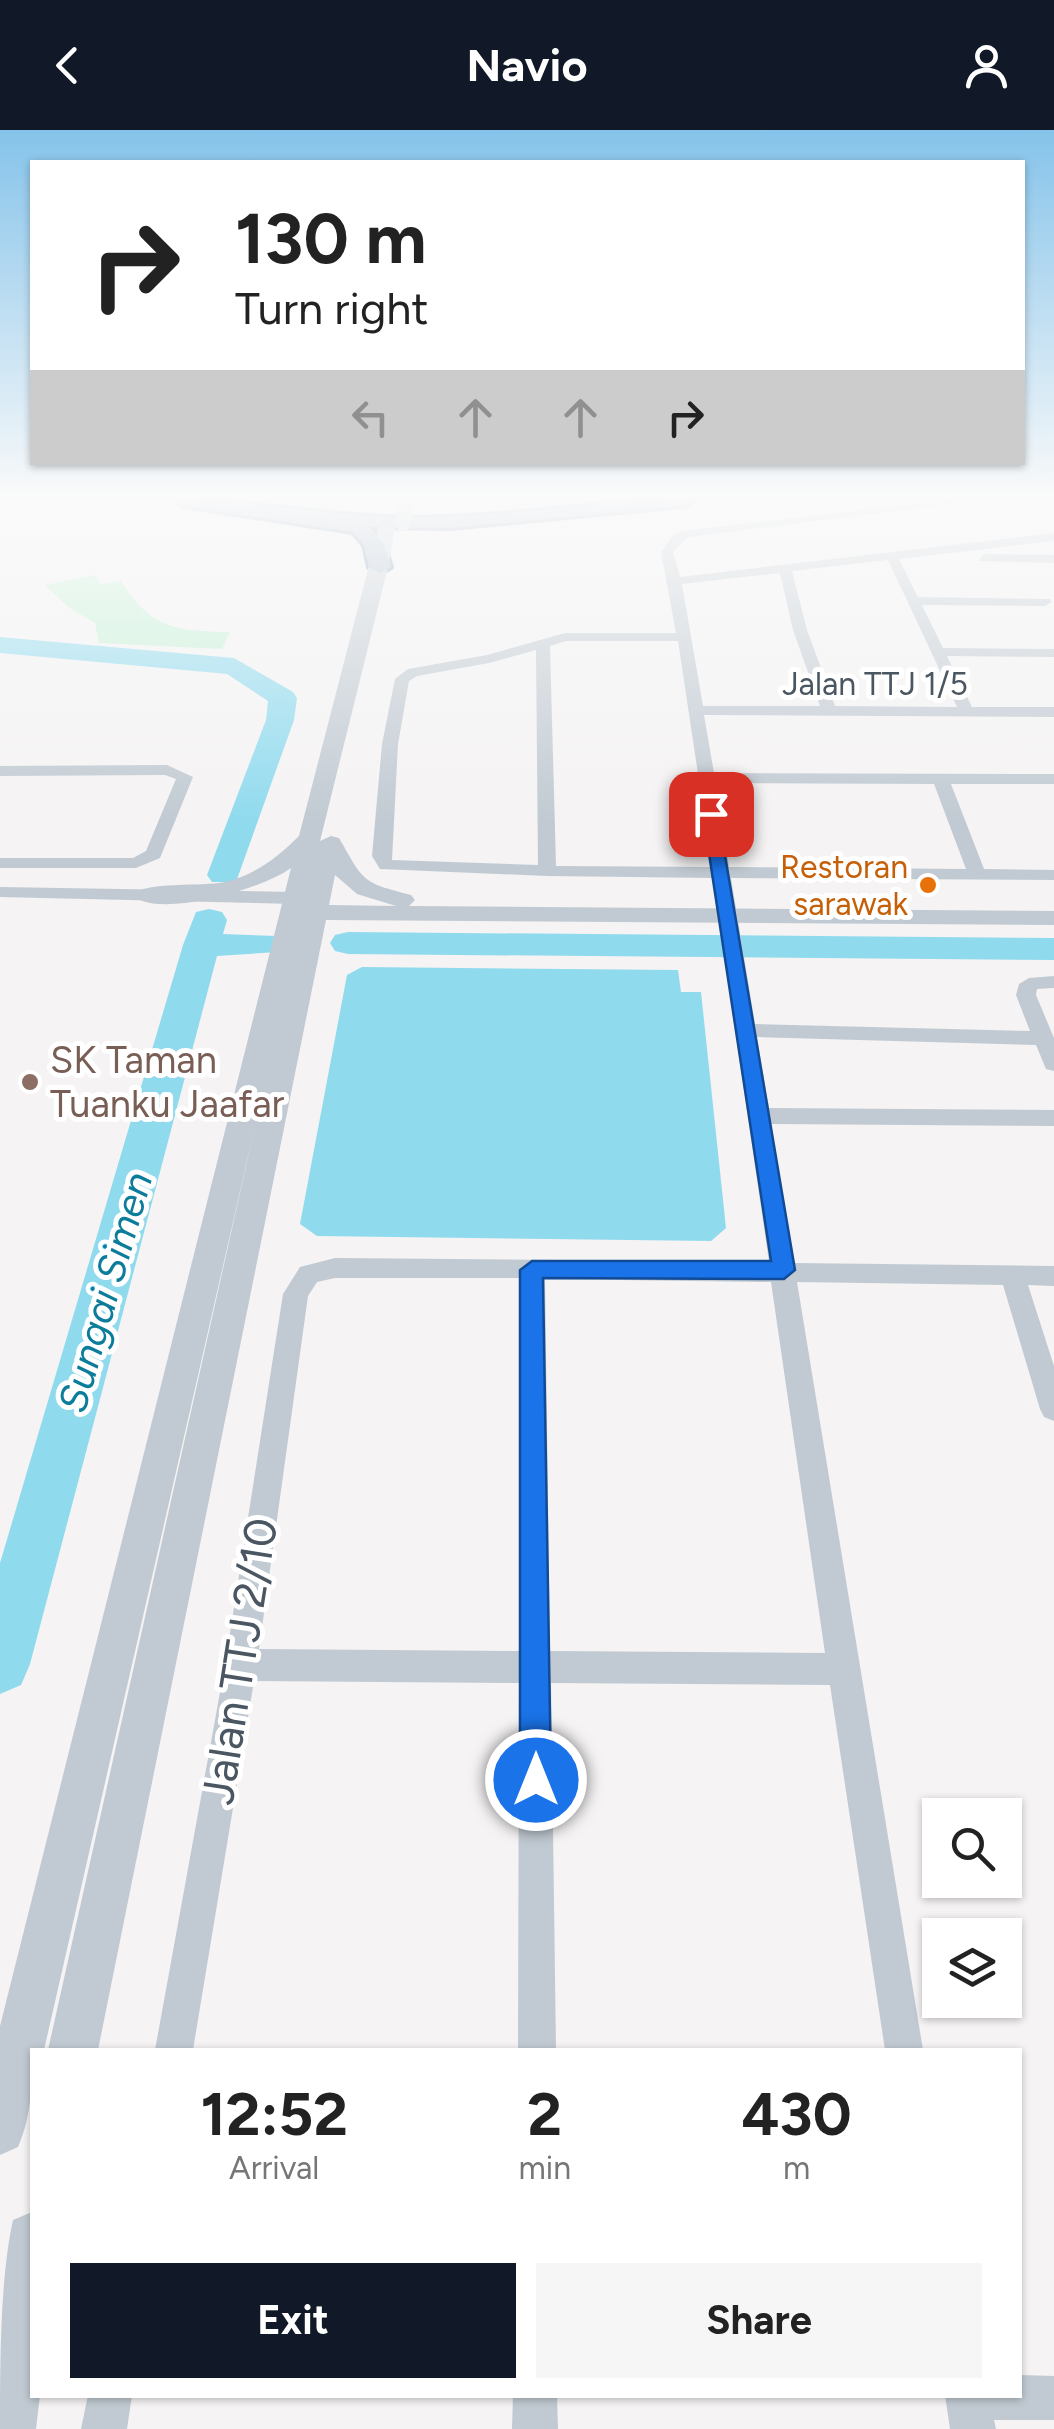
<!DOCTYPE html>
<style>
:root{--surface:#fff;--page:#f6f6f6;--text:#222;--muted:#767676;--accent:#111827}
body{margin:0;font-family:Figtree,sans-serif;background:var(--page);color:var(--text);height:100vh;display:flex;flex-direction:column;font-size:38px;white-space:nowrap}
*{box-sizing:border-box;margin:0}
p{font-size:32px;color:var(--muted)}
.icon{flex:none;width:55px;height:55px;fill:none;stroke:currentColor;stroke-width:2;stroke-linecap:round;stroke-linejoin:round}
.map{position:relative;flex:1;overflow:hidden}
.details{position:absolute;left:30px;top:1918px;width:992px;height:350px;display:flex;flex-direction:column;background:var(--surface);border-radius:0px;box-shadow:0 2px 8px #0004}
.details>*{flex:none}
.hud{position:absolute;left:30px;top:30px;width:995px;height:305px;border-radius:0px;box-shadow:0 2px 8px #0004;background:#fff;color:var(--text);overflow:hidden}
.tools{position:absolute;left:922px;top:1668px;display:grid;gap:20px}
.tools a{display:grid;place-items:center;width:100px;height:100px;border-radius:0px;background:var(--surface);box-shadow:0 2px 8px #0004;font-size:50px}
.pin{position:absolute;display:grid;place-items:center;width:85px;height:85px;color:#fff;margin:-42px;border-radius:20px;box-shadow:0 5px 15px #0006}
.me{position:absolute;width:110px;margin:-55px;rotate:0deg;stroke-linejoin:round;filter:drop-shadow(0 0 8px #0008)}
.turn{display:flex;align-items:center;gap:35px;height:210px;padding:0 40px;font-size:45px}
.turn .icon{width:130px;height:130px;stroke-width:2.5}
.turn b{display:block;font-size:70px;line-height:85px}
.lanes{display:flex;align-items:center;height:95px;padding:0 40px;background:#0003;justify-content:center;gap:50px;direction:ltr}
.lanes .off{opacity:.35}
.eta{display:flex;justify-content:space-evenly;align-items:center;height:170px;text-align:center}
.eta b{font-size:60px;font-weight:700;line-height:70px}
.action{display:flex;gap:20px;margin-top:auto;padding:20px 40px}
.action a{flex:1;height:115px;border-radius:0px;background:var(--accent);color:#fff;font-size:40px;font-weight:700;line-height:115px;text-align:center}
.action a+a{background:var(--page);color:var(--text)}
header{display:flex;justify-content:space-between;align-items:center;height:130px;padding:0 40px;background:var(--accent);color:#fff;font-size:45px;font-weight:700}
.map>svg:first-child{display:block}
</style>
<header><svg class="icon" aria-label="back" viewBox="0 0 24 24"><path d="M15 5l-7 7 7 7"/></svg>Navio<svg class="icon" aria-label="person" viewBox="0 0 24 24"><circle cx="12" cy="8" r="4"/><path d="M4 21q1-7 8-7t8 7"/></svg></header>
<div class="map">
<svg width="1054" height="2299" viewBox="0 0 1054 2299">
<rect width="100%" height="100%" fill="#f5f3f3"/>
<path fill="#c3f1d5" d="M96,445L100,454L121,451C151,499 176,501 230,502L222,519L99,513L95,493L68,477L45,455Z"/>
<path fill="#90daee" d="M362,837L678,840L681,862H701L726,1098L711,1111L317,1106L300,1094L347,845Z"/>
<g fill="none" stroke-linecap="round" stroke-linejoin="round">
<g fill="#90daee" fill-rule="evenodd">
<path d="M0,507L234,528L293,562L297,568L294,590L236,752H212L207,745L266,590L268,571L227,544L0,523Z"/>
<path d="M209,779L222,782L227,790L223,804L277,806L282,814L277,822L217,826L30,1534L21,1555L0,1564V1433L183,815L196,782Z"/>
<path d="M348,802L1054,808V830L348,824L335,821L330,813L335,805Z"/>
</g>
<defs>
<path id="trunk" d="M173,370C246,370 315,384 388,387C490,391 592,370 695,370L685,376L450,398L370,397L384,414L391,437L380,443L369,437L364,415L353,402L183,376Z"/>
</defs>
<use href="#trunk" stroke="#7690ad" stroke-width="6"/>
<g fill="#c1cad2" fill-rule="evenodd">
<path d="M947,370H984L688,407L673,422L680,447L1054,403V411L899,429L918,467L1050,469L1052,472L1045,476L922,475L943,518L1054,519V527L947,526L972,577H1054V587L704,585L714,643L1054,644V654H951L984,739L1054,740V750L731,748L755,894L1030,901L1016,865L1019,854L1029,848L1054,846V858L1037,859L1036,865L1054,908V941L1046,939L1036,915L757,907L769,978L1054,980V996L771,994L793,1133L1054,1136V1156L1028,1155L1054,1236V1291L1044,1287L1040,1279L1003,1155L797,1152L923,1920H885L830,1555L551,1553L556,1920H518L519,1553L254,1551L193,1920H155L225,1535L283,1164L300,1137L335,1128L769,1132L713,748L547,746L380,739L372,726L382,614L395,549L408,539L487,525L565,503H676L661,422L674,404L682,401ZM888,430L957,577L835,576L807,500L792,441ZM780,443L793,500L820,576H703L682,454ZM566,511H678L712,737L556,736L550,516ZM536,520L538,735L392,730L398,614L409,551L417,546L489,533ZM716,653L934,654L966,739L729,737ZM335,1148H520L519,1521L259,1519L308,1166L317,1152ZM545,1149L771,1152L825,1523L550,1521Z"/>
<path d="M983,424L1054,425V433L979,431Z"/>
<path d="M167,635L193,647L160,728L136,738H0V728H133L146,721L176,649L165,645L0,646V636Z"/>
<path d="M0,757L295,762L304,768L295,774L0,767Z"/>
<path d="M1020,2245L1054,2246V2290H994L996,2299H950L945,2265H1020Z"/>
<path d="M88,2265H132L127,2299H81Z"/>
<path d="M513,2265H557L558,2299H512Z"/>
</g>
<g fill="#c1cad2" fill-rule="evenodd">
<path d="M388,388L396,393L388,437L320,711L331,706L339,708C364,751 360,752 411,765L415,770L409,776L1054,781V795L326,790L98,1920H48L257,987L44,1920H32C32,1955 32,1985 18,2017L0,2025V1896L291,738C265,758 157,790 132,765C145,751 203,757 225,752C255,745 278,727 299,706L380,393ZM335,745L357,764L396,776L329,775Z"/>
<path d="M32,2082V2265H40L36,2299H0C0,2235 0,2148 13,2090Z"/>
</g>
<use href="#trunk" fill="#9fb4c9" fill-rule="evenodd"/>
<path stroke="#c1cad2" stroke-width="16" d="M403,393L408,370"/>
</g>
<linearGradient id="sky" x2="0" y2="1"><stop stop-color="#85c3ea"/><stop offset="0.53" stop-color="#fafafa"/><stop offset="1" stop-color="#fafafa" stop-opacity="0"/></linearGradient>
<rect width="1054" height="692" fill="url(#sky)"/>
<path fill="#1a73e8" stroke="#114b97" stroke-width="2.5" d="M711,679L718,684L795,1140L784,1149L543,1148L551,1650L546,1661L536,1666L525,1661L520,1650V1140L532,1131H771L703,684Z"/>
<circle fill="#e8710a" stroke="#fff" stroke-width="4" cx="928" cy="755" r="10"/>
<circle fill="#8d6e63" stroke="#fff" stroke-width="4" cx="30" cy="952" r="10"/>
<g text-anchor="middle" stroke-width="10" stroke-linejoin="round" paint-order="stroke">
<g font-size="32" fill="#4a5661" stroke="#fff">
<text x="875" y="565">Jalan TTJ 1/5</text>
</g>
<g font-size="32" fill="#c56008" stroke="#fff" text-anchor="end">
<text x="908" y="748">Restoran<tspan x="908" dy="37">sarawak</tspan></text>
</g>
<g font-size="38" fill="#785e54" stroke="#fff" text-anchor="start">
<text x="50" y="943">SK Taman<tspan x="50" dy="44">Tuanku Jaafar</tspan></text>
</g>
<g font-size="40" font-style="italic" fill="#0c7c9b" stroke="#fff">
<text transform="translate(105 1162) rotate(-74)" y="14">Sungai Simen</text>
</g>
<g font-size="45" fill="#4a5661" stroke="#fff">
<text transform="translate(239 1531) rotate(-81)" y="16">Jalan TTJ 2/10</text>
</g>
</g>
</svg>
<div class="tools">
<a><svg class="icon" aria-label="search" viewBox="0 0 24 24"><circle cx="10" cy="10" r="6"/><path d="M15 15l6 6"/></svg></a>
<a><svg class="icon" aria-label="layers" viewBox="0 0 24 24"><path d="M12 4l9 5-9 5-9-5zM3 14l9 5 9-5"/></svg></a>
</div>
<div class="pin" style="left:711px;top:684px;background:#d93025"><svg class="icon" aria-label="arrive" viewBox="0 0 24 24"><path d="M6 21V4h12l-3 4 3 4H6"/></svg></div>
<svg class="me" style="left:536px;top:1650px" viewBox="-20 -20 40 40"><circle r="17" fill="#1a73e8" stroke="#fff" stroke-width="3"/><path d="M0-11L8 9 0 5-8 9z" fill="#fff"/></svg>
<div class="hud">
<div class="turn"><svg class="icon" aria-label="right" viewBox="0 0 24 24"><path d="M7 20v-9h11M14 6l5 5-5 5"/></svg><div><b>130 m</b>Turn right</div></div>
<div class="lanes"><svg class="icon off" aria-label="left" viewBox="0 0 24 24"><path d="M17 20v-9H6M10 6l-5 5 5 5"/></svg><svg class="icon off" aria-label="ahead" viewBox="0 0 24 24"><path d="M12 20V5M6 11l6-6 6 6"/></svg><svg class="icon off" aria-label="ahead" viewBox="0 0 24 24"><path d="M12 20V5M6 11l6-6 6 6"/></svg><svg class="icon" aria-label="right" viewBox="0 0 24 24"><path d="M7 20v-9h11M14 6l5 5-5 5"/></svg></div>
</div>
<section class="details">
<div class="eta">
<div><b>12:52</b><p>Arrival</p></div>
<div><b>2</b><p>min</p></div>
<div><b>430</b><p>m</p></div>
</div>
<div class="action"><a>Exit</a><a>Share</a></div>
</section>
</div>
